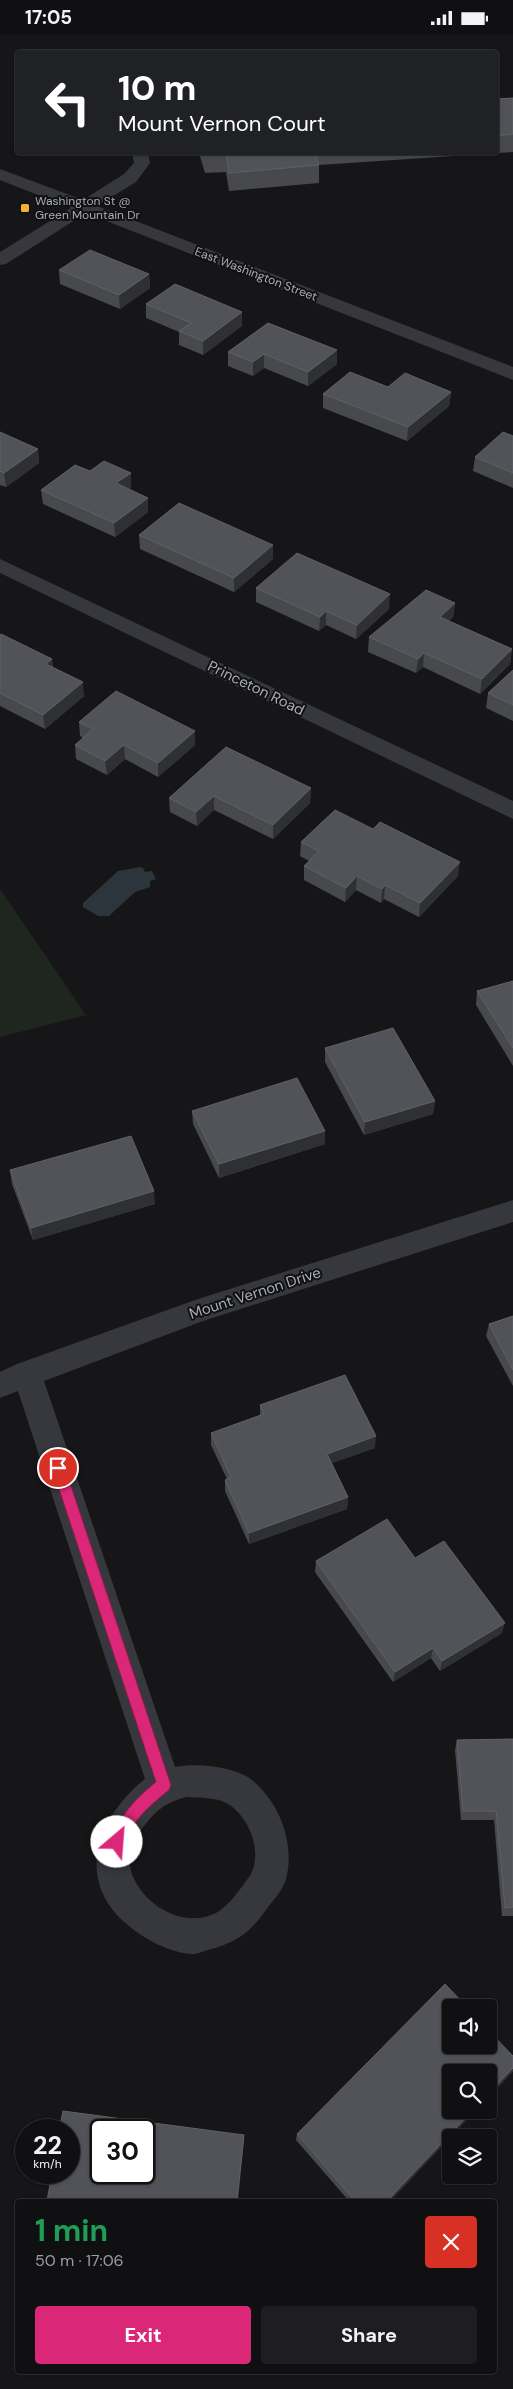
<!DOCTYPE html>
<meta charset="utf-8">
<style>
:root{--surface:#101012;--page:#1e1e20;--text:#f1f3f6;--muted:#9c9d9f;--line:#303032;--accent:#db2777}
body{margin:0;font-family:"DM Sans",sans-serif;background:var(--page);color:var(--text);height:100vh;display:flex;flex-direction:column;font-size:19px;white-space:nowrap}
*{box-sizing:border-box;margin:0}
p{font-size:16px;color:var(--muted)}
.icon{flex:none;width:28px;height:28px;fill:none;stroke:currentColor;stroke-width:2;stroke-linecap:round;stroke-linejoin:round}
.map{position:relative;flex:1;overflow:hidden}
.drawer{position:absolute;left:15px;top:2164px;width:482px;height:175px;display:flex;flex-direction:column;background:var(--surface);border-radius:5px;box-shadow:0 1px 4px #0004,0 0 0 1px var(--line)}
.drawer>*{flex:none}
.top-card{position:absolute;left:15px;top:15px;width:484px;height:105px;border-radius:5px;box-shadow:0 1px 4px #0004,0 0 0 1px var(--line);background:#202124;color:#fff;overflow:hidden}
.buttons{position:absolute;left:442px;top:1964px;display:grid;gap:10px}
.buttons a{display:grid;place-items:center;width:55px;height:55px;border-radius:5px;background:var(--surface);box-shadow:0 1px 4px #0004,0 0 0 1px var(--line);font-size:25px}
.speed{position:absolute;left:15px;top:2084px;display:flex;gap:10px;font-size:25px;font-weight:700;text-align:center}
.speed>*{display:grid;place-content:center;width:65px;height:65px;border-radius:50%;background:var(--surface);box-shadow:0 1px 4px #0004,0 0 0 1px var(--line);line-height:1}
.speed small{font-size:12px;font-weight:400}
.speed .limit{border:2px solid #111;border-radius:8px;background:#fff;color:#111}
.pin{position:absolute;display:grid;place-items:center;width:42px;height:42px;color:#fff;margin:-21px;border:2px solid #fff;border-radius:50%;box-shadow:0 1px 5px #0007}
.me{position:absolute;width:55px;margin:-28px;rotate:27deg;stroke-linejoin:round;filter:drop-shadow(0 0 4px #0008)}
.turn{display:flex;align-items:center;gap:18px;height:105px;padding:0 20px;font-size:22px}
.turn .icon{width:65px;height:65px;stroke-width:2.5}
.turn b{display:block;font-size:35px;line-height:42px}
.round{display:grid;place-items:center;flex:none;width:52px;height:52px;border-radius:5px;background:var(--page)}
.head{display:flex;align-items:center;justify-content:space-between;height:85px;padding:0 20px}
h1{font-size:30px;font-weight:700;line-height:38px;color:#1e9e55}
.button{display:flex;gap:10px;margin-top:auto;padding:10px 20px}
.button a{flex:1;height:58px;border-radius:5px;background:var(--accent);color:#fff;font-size:20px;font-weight:700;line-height:58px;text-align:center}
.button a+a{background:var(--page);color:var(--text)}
.status{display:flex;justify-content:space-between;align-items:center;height:35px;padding:0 25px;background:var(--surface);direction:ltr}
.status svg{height:14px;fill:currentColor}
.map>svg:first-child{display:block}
</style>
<div class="status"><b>17:05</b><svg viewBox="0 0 49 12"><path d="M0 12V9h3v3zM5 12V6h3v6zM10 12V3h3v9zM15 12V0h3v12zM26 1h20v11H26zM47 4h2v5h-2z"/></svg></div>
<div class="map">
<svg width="513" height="2354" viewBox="0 0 513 2354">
<rect width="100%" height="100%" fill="#161618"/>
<path fill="#1e261f" d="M0,854L86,980L0,1002Z"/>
<path fill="#2c353c" d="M140,832L143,833L145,837L152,836L156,844L150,846V852L135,857L109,881H98L83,872V868L118,836Z"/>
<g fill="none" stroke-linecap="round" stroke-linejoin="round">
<g fill="#37383d" fill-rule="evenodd">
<path d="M132,118H148L150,128L136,147L97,171L513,332V345L86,178L6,229L0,230V217L71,173L0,145V134L83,165L124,139L134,128Z"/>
<path d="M0,524L513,766V784L0,538Z"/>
<path d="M513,1165V1187L203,1286L44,1346L175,1732C195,1728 234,1731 252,1745C279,1767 294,1806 287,1840C285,1852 276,1862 268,1872C251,1897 238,1907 208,1915C203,1916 196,1920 190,1919C169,1917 144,1904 129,1891C73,1846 97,1782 145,1744L18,1356L0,1363V1337L17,1329L198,1264ZM187,1762C200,1763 217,1762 228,1769C250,1782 264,1820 249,1842C240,1854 229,1871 216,1878C179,1897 128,1861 129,1821C130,1810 138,1799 144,1791C156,1775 168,1766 187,1762Z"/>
</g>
</g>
<g fill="#47494d">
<path d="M513,63V117L319,130V148L229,156L226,137L205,138L199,118H496V64Z"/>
<path d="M59,235L149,239L150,253L120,274L60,249Z"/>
<path d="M146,269L242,277V291L203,320L179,310V297L146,283Z"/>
<path d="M268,288L337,329L308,351L264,333L253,341L228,331V317Z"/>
<path d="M388,352L451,357L449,371L407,406L323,373V359Z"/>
<path d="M0,397L38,414L39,428L6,452L0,450Z"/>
<path d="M513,401V453L473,436L475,422Z"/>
<path d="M90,436L131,438V452L129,454L148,477L115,502L43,469L41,455Z"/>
<path d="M139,500L273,524L234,557L140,514Z"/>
<path d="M256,553L389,574L356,604L326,590L319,596L256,567Z"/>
<path d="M455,568L453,582L449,586L512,614L510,629L480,659L423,632L416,638L368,617L369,602Z"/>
<path d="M0,600L52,624L53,632L84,661L45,694L0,671Z"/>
<path d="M513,635V686L486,673L488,658Z"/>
<path d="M79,687L195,696V710L158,742L125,724L107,740L76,724L75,710L83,703L80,701Z"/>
<path d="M311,753L310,768L273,804L214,775L197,791L170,777L169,763Z"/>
<path d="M301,807L458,841L419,882L384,864L381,868L356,855L345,867L304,845V831L309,826L300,821Z"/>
<path d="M513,946V1031L476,970L477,956Z"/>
<path d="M325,1013L435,1066L433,1079L364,1100L325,1027Z"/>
<path d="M192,1076L325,1109L219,1143L193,1089Z"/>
<path d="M10,1135L155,1169L33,1205L12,1149Z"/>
<path d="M513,1281V1351L486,1301L489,1289Z"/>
<path d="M260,1370L375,1413L332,1428L348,1462L347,1474L249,1509L225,1456V1445L227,1444L211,1410V1398L260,1380Z"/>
<path d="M415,1523L502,1598L440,1636L431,1623L393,1647L315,1537L316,1526Z"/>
<path d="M513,1704V1881H502L494,1785H461L455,1715L457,1705Z"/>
<path d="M513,2021V2036L489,2062V2038L451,2075H476L390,2166H349L296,2105L297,2099Z"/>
</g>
<g fill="#2f3033">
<path d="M149,239L150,253L120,274L119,260Z"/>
<path d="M242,277V291L203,320V306Z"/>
<path d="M337,315V329L308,351V337Z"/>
<path d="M264,319V333L253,341V327Z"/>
<path d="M451,357L449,371L407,406L408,392Z"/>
<path d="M38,414L39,428L6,452L4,438Z"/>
<path d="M131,438V452L117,463L116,448Z"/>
<path d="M148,463V477L115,502L114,488Z"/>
<path d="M273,510V524L234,557V543Z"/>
<path d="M390,559L389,574L356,604L357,590Z"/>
<path d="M455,568L453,582L439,596L440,582Z"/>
<path d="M326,576V590L319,596L320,582Z"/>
<path d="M512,614L510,629L480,659L482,644Z"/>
<path d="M424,618L423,632L416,638L418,624Z"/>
<path d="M52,624L53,638L46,629Z"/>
<path d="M83,647L84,661L45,694L43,680Z"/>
<path d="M195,696V710L158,742V728Z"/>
<path d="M124,710L125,724L107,740L105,726Z"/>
<path d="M311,753L310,768L273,804V790Z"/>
<path d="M214,761V775L197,791L196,777Z"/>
<path d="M460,827L458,841L419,882L420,868Z"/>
<path d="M357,841L356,855L345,867L346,853Z"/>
<path d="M385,850L384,864L381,868L382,854Z"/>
<path d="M435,1066L433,1079L364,1100L365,1087Z"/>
<path d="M325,1096V1109L219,1143V1129Z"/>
<path d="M154,1156L155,1169L33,1205L31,1193Z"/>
<path d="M376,1401L375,1413L327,1430V1419Z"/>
<path d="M348,1462L347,1474L249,1509V1498Z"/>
<path d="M505,1588L502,1598L440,1636L442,1626Z"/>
<path d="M433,1613L431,1623L393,1647L395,1637Z"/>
<path d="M513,2033V2036L489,2062V2058Z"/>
<path d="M473,2075H476L390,2166H387Z"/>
<path d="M244,2100V2106L238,2166H237Z"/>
</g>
<g fill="#525359" stroke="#5f6168" fill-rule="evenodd">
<path d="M513,63V99L496,101V64Z"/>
<path d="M204,118H315L319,130L229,138L226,119L204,120Z"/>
<path d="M90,215L149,239L119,260L59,235Z"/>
<path d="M175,249L242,277L203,306L179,296L191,288L146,269Z"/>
<path d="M268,288L337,315L308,337L264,319L253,327L228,317Z"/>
<path d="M350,337L388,352L405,338L451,357L408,392L323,359Z"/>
<path d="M0,397L38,414L4,438L0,436Z"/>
<path d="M503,397L513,401V438L475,422Z"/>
<path d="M104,426L131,438L116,448L148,463L114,488L41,455L75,430L90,436Z"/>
<path d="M179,468L273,510L234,543L139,500Z"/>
<path d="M297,518L390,559L357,590L326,576L320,582L256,553Z"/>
<path d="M426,555L455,568L440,582L512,614L482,644L424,618L418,624L369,602Z"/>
<path d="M1,599L52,624L46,629L83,647L43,680L0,658V600Z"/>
<path d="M513,635V670L488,658Z"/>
<path d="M116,656L195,696L158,728L124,710L105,726L75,710L93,694L79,687Z"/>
<path d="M226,712L311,753L273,790L214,761L196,777L169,763Z"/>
<path d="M335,775L373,794L380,787L460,827L420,868L385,850L382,854L357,841L346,853L304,831L319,816L301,807Z"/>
<path d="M513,946V1013L477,956Z"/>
<path d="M393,993L435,1066L365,1087L325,1013Z"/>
<path d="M297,1043L325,1096L219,1129L192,1076Z"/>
<path d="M131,1101L154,1156L31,1193L10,1135Z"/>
<path d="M513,1281V1335L489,1289Z"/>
<path d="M345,1340L376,1401L327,1419L348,1462L249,1498L225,1445L231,1442L211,1398L264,1379L260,1370Z"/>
<path d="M387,1484L415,1523L444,1506L505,1588L442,1626L433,1613L395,1637L316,1526Z"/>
<path d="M513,1704V1872L505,1873L496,1776H463L457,1705Z"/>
<path d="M445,1949L467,1972H451V2010H489V1996L513,2021V2033L489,2058V2038H451V2075H473L387,2166H355L297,2099Z"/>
<path d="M63,2076L244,2100L237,2166H47L52,2138H69V2095H59ZM101,2095H144V2138H101Z"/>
</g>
<path fill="#db2777" stroke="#8e194d" d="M58,1427L63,1429L65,1433L171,1750L169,1755C147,1773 133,1785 122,1812L117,1814L112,1812L110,1807C121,1779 134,1765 156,1747L52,1433L54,1429Z"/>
<rect fill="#f2b134" stroke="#111113" stroke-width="2" x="20" y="168" width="10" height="10" rx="2.5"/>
<g text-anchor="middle" stroke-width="4" stroke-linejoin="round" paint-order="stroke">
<g font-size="12" fill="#a8adb8" stroke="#111113" text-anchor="start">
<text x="35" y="170">Washington St @<tspan x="35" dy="14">Green Mountain Dr</tspan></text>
</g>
<g font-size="12" fill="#a8adb8" stroke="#111113">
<text transform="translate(256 239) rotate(21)" y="4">East Washington Street</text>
</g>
<g font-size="15" fill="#a8adb8" stroke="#111113">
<text transform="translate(256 653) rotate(26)" y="5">Princeton Road</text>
<text transform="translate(255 1258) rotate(-18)" y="5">Mount Vernon Drive</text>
</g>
</g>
</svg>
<div class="buttons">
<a><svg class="icon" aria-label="sound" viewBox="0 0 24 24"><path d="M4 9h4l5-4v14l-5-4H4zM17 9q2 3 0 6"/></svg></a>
<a><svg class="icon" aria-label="search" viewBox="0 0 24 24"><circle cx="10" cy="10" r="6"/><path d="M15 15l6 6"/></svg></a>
<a><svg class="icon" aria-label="layers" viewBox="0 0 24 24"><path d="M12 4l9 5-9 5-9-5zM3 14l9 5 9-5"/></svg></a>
</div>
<div class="speed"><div>22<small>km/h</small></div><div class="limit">30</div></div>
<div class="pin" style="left:58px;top:1433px;background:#d93025"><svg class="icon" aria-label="arrive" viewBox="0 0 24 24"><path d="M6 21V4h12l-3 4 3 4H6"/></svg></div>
<svg class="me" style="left:117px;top:1807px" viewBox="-20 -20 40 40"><circle r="19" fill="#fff"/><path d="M0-13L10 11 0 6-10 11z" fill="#db2777"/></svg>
<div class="top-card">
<div class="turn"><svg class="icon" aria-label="left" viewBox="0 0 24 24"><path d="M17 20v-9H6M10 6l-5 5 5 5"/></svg><div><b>10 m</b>Mount Vernon Court</div></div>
</div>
<section class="drawer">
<div class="head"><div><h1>1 min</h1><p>50 m · 17:06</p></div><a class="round" style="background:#d93025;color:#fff"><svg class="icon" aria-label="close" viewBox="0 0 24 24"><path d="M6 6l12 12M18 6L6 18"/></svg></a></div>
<div class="button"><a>Exit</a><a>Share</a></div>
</section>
</div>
